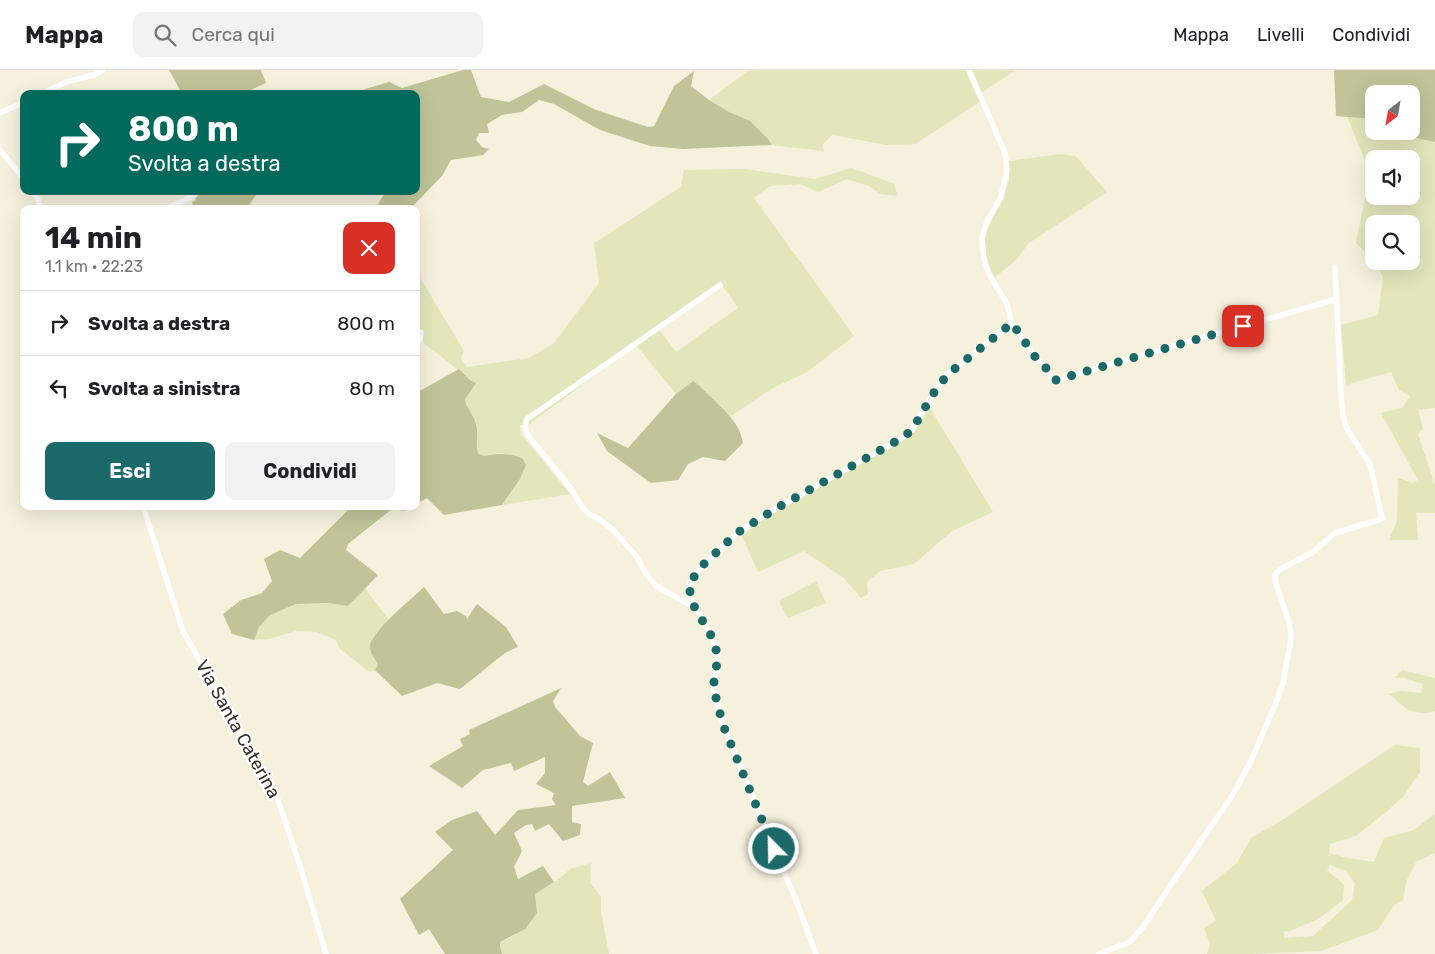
<!DOCTYPE html>
<html lang="it">
<meta charset="utf-8">
<style>
:root{--surface:#fff;--page:#f2f2f2;--text:#202124;--muted:#757577;--line:#e0e0e0;--accent:#1c696a}
body{margin:0;font-family:Rubik,sans-serif;background:var(--page);color:var(--text);height:100vh;display:flex;flex-direction:column;font-size:19px;white-space:nowrap}
*{box-sizing:border-box;margin:0}
p{font-size:16px;color:var(--muted)}
.icon{flex:none;width:28px;height:28px;fill:none;stroke:currentColor;stroke-width:2;stroke-linecap:round;stroke-linejoin:round}
.map{position:relative;flex:1;overflow:hidden}
.panel{position:absolute;left:20px;top:135px;width:400px;height:305px;display:flex;flex-direction:column;background:var(--surface);border-radius:10px;box-shadow:0 5px 20px #0002}
.panel>*{flex:none}
.banner{position:absolute;left:20px;top:20px;width:400px;height:105px;border-radius:10px;box-shadow:0 5px 20px #0002;background:#00695c;color:#fff;overflow:hidden}
.needle{width:32px;rotate:211deg}
.fabs{position:absolute;left:1365px;top:15px;display:grid;gap:10px}
.fabs a{display:grid;place-items:center;width:55px;height:55px;border-radius:10px;background:var(--surface);box-shadow:0 5px 20px #0002;font-size:25px}
.pin{position:absolute;display:grid;place-items:center;width:42px;height:42px;color:#fff;margin:-21px;border-radius:10px;box-shadow:0 2px 8px #0006}
.me{position:absolute;width:55px;margin:-28px;rotate:337deg;stroke-linejoin:round;filter:drop-shadow(0 0 4px #0008)}
.turn{display:flex;align-items:center;gap:18px;height:105px;padding:0 25px;font-size:22px}
.turn .icon{width:65px;height:65px;stroke-width:2.5}
.turn b{display:block;font-size:35px;line-height:42px}
.round{display:grid;place-items:center;flex:none;width:52px;height:52px;border-radius:10px;background:var(--page)}
.head{display:flex;align-items:center;justify-content:space-between;height:85px;padding:0 25px}
h1{font-size:30px;font-weight:700;line-height:38px}
.action{display:flex;gap:10px;margin-top:auto;padding:10px 25px}
.action a{flex:1;height:58px;border-radius:10px;background:var(--accent);color:#fff;font-size:20px;font-weight:700;line-height:58px;text-align:center}
.action a+a{background:var(--page);color:var(--text)}
ul{padding:0;list-style:none}
li{display:flex;align-items:center;gap:15px;height:65px;padding:0 25px;border-top:1px solid var(--line)}
li div{flex:1}
li b{display:block;font-size:19px}
li em{font-style:normal}
header{display:flex;align-items:center;gap:30px;box-sizing:border-box;height:70px;padding:0 25px;background:var(--surface);border-bottom:1px solid var(--line)}
header strong{font-size:24px}
nav{display:flex;gap:28px;margin-inline-start:auto;font-size:18px}
.search{width:350px;height:45px;background:var(--page);display:flex;align-items:center;gap:12px;box-sizing:border-box;padding:0 18px;border-radius:10px;color:var(--muted);font-size:19px}
.map>svg:first-child{display:block}
</style>
<header>
<strong>Mappa</strong>
<div class="search"><svg class="icon" aria-label="search" viewBox="0 0 24 24"><circle cx="10" cy="10" r="6"/><path d="M15 15l6 6"/></svg>Cerca qui</div>
<nav><a>Mappa</a><a>Livelli</a><a>Condividi</a></nav>
</header>
<div class="map">
<svg width="1435" height="884" viewBox="0 0 1435 884">
<rect width="100%" height="100%" fill="#f5f1dd"/>
<g fill="#e2e6ba" fill-rule="evenodd">
<path d="M749,0H965L980,32L915,74L887,75L832,65L822,75L824,81L772,75L768,69L709,30Z"/>
<path d="M970,0H1016L981,23Z"/>
<path d="M1347,46L1374,49V61H1406V66L1435,72V338L1418,340L1423,359L1418,364L1435,415V443H1416L1418,470H1389L1397,451L1398,408L1413,413L1418,410L1381,343L1402,338L1410,326L1399,320L1391,302L1346,315L1341,255L1378,245L1383,207L1377,196H1369L1374,191H1411V154H1374V191L1356,173L1370,104ZM1374,89H1411V126H1374Z"/>
<path d="M1061,84L1076,86L1107,122L1029,173L1016,190L993,209L984,182V167L1009,111V91Z"/>
<path d="M851,98L895,114L897,126L880,124L869,116L847,109L818,122L800,114L770,116L754,128L854,266L807,302L771,319L731,346L700,316L693,311L676,324L636,275L528,355H520L521,364L570,424L502,435C509,425 527,404 525,392C518,384 504,383 494,384C488,385 484,387 478,383C475,374 479,364 477,355C474,345 466,338 465,328L475,313L425,274L416,260V201L464,281L461,288L466,297L529,288L554,273L599,213L594,173L681,117L684,100L745,99L815,109ZM722,215L738,238L676,282L659,259Z"/>
<path d="M930,338L993,442L952,461L914,494L880,501L867,512L868,524L861,528L844,508L804,481L758,502L742,466L766,448L910,366Z"/>
<path d="M816,511L826,533L788,548L779,531Z"/>
<path d="M365,518L389,550C372,567 365,571 378,594L375,601H368L339,578L336,570L316,562L296,561L268,569L254,570L259,557L270,545L296,534L329,533L348,536Z"/>
<path d="M1402,600L1435,608V641C1428,644 1414,643 1407,639C1400,634 1395,628 1388,624L1400,621L1421,623L1423,614L1405,608H1395Z"/>
<path d="M1395,675L1420,678V702L1403,727L1386,742L1356,766L1330,774L1329,783L1343,787L1374,792L1384,768L1414,760L1435,744V783L1416,792L1406,812L1403,830L1394,835L1378,860L1321,881L1251,884H1207L1210,874L1204,858L1216,851L1202,821L1237,793L1251,768L1284,749ZM1330,795L1346,801L1355,813L1352,830L1313,866L1284,868V861L1288,862L1318,849L1343,830L1344,815L1327,800Z"/>
<path d="M591,793L590,813L601,827V841L609,884H502L500,876V872L512,867L537,843L535,824L555,812L570,799Z"/>
</g>
<g fill="#c0c498">
<path d="M169,0H261L266,13L242,24H182Z"/>
<path d="M463,0H471L481,27L509,32L544,14L596,40L648,57L654,56L674,16L694,1L691,16L709,30L727,41L750,51L768,69L772,75L683,79L650,76L600,60L554,34L539,30L522,42L502,45L487,54L489,63H479L476,70L482,77L489,79L483,85L451,90L442,106L410,139H361L377,136L386,121H416V24H348L389,12L402,18Z"/>
<path d="M1334,0H1435V72L1406,66V61H1411V24H1374V49L1336,46Z"/>
<path d="M191,121H259L246,139H194L192,132L196,130Z"/>
<path d="M459,299L470,310L476,313L465,329C466,338 474,345 476,354C479,364 475,374 478,383C484,388 491,384 498,384C507,384 516,385 523,389L526,395L520,409L502,435L444,445L427,428L416,434V323Z"/>
<path d="M693,311C700,315 705,322 711,327C725,341 740,353 743,373L725,391L703,387L688,394L678,410L651,413L607,381L597,363L628,378L676,324Z"/>
<path d="M352,436H413L405,441L392,439L348,474L346,480L378,505L348,536L329,533L296,534L270,545L259,557L254,570L232,564L223,544L241,530L262,523L272,511L264,489L280,480L300,488Z"/>
<path d="M424,517L444,544L457,541L466,546L467,549L477,534L506,557L518,577L505,583L460,619L437,613L402,626L375,600L378,594C375,589 371,584 370,579C367,564 413,528 424,517Z"/>
<path d="M561,618L553,631L555,637L580,666L593,673L583,712L588,716L610,702L625,728L572,736V752L581,754L580,765L563,771L549,754L535,761L532,754L526,755L514,763L522,781L514,797L518,809L543,796L554,812L535,824L537,843L525,859L500,872V876L502,884H445L429,859L419,865L400,829L453,780L435,762L452,750L477,741L495,765L518,740L556,735L552,729L554,723L536,714L545,703V687L514,701L511,693L483,700L462,718L429,696L463,676L460,669L470,664L469,660Z"/>
</g>
<g fill="none" stroke-linecap="round" stroke-linejoin="round">
<g stroke="#fff" stroke-width="5.5">
<path d="M41,24L66,12L94,5L103,0"/>
<path d="M0,43L24,32"/>
<path d="M0,80L24,109"/>
<path d="M33,121L38,130L41,139"/>
<path d="M166,139L195,125"/>
<path d="M1012,253L1036,288L1044,295L1053,309L1056,310L1337,229"/>
<path d="M416,272L420,270L421,262"/>
<path d="M143,436L183,561L278,730L301,799L326,884"/>
<path d="M694,537L656,516L645,502L637,487L613,460L599,449L589,444L583,438L569,416L527,364L525,355L527,349L720,215"/>
<path d="M816,884L797,833L723,655L714,620V610L717,593L716,579L713,569L690,527V512L704,494L737,463L777,438L902,368L912,360L933,324L947,305L1012,253L1007,234L989,204L984,188L982,168L986,154L1001,127L1007,100L1005,83L969,0"/>
<path d="M1099,884L1130,872L1143,857L1174,810L1232,726L1250,693L1275,635L1283,613L1290,575L1291,564L1289,552L1275,511V505L1279,500L1313,482L1335,463L1378,450L1382,448L1370,394L1347,359L1343,346L1341,325L1335,197"/>
</g>
</g>
<g fill="none" stroke-linecap="round" stroke-linejoin="round">
<path stroke="#1c696a" stroke-width="9" stroke-dasharray="0 16.2" d="M774,779L723,655L714,620V610L717,593L716,579L713,569L694,536L690,527V512L704,494L737,463L777,438L902,368L912,360L933,324L947,305L1012,253L1036,288L1044,295L1053,309L1056,310L1243,256"/>
</g>
<g text-anchor="middle" stroke-width="5" stroke-linejoin="round" paint-order="stroke">
<g font-size="18" fill="#323028" stroke="#fff">
<text transform="translate(238 659) rotate(61)" y="6">Via Santa Caterina</text>
</g>
</g>
</svg>
<div class="fabs">
<a><svg class="needle" viewBox="-14 -14 28 28"><path d="M0-13l5 13h-10z" fill="#e53935"/><path d="M0 13l5-13h-10z" fill="#757577"/></svg></a>
<a><svg class="icon" aria-label="sound" viewBox="0 0 24 24"><path d="M4 9h4l5-4v14l-5-4H4zM17 9q2 3 0 6"/></svg></a>
<a><svg class="icon" aria-label="search" viewBox="0 0 24 24"><circle cx="10" cy="10" r="6"/><path d="M15 15l6 6"/></svg></a>
</div>
<div class="pin" style="left:1243px;top:256px;background:#d93025"><svg class="icon" aria-label="arrive" viewBox="0 0 24 24"><path d="M6 21V4h12l-3 4 3 4H6"/></svg></div>
<svg class="me" style="left:774px;top:779px" viewBox="-20 -20 40 40"><circle r="17" fill="#1c696a" stroke="#fff" stroke-width="3"/><path d="M0-11L8 9 0 5-8 9z" fill="#fff"/></svg>
<div class="banner">
<div class="turn"><svg class="icon" aria-label="right" viewBox="0 0 24 24"><path d="M7 20v-9h11M14 6l5 5-5 5"/></svg><div><b>800 m</b>Svolta a destra</div></div>
</div>
<section class="panel">
<div class="head"><div><h1>14 min</h1><p>1.1 km · 22:23</p></div><a class="round" style="background:#d93025;color:#fff"><svg class="icon" aria-label="close" viewBox="0 0 24 24"><path d="M6 6l12 12M18 6L6 18"/></svg></a></div>
<ul>
<li><svg class="icon" aria-label="right" viewBox="0 0 24 24"><path d="M7 20v-9h11M14 6l5 5-5 5"/></svg><div><b>Svolta a destra</b></div><em>800 m</em></li>
<li><svg class="icon" aria-label="left" viewBox="0 0 24 24"><path d="M17 20v-9H6M10 6l-5 5 5 5"/></svg><div><b>Svolta a sinistra</b></div><em>80 m</em></li>
</ul>
<div class="action"><a>Esci</a><a>Condividi</a></div>
</section>
</div>
